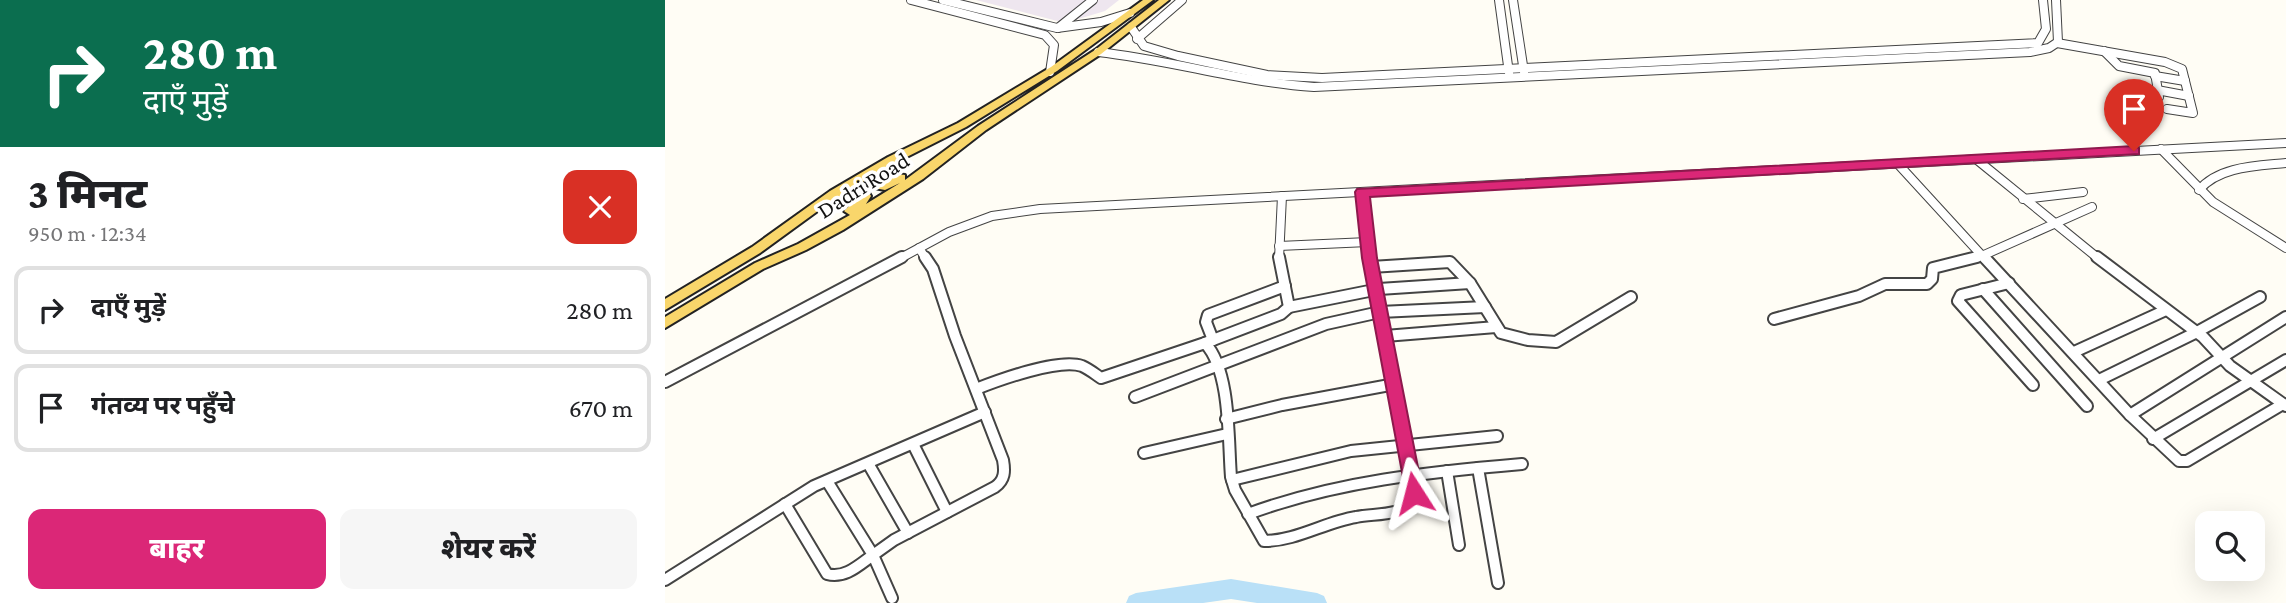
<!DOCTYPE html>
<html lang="hi">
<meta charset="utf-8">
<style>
:root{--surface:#fff;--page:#f6f6f6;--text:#202124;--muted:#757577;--line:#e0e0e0;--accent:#db2777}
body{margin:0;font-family:"Crimson Pro","Noto Sans Devanagari",serif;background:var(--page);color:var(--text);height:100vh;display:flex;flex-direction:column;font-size:26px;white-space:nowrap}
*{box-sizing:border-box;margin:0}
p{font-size:23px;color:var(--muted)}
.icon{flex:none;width:38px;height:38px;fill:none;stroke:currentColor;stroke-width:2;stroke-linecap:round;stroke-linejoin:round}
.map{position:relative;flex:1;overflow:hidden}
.drawer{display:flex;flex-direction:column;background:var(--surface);width:665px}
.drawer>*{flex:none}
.top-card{background:#0b6e4f;color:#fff;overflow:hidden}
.controls{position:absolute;left:1530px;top:511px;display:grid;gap:14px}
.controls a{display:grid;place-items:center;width:70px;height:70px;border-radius:14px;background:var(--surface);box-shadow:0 7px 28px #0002;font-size:35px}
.pin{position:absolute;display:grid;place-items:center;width:60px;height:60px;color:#fff;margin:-72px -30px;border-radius:50% 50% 50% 0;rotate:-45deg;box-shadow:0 0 7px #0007}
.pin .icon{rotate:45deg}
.me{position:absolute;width:77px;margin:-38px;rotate:351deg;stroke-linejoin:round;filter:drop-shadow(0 0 5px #0008)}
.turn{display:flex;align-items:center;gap:24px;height:147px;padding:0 28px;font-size:32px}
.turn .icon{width:91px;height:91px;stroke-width:2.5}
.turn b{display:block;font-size:49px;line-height:60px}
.round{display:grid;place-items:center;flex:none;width:74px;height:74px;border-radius:14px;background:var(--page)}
.overview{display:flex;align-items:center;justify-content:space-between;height:119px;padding:0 28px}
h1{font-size:42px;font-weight:800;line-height:52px}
.primary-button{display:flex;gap:14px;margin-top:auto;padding:14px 28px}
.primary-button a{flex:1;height:80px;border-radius:14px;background:var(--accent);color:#fff;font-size:28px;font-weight:800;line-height:80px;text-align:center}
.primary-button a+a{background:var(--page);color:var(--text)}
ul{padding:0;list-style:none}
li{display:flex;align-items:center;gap:21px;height:88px;margin:0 14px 10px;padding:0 14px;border:4px solid var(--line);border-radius:14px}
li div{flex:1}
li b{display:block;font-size:26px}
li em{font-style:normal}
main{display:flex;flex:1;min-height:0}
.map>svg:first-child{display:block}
</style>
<main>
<section class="drawer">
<div class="top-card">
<div class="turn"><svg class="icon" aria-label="right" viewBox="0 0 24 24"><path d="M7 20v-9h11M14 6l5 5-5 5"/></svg><div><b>280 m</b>दाएँ मुड़ें</div></div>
</div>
<div class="overview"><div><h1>3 मिनट</h1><p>950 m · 12:34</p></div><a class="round" style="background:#d93025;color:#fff"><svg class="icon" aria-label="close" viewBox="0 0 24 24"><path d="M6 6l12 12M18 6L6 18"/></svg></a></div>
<ul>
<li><svg class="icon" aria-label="right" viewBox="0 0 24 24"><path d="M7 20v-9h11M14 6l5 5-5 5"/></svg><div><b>दाएँ मुड़ें</b></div><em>280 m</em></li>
<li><svg class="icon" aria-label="arrive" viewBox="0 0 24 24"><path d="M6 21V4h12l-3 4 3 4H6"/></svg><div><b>गंतव्य पर पहुँचे</b></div><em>670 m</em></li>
</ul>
<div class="primary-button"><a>बाहर</a><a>शेयर करें</a></div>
</section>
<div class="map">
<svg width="1621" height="603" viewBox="0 0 1621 603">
<rect width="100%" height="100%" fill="#fffdf5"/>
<path fill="#eee6ef" d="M311,0H454L440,11L400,23Z"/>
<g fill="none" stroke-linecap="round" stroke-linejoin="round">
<path fill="#b9e0f7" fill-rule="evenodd" d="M566,579L652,593L659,596L662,603H592L566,599L538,603H461L464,596L471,593Z"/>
<defs>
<g id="minor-far1">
<path d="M246,0L380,35L389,45L385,72"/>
<path d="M278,0L392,28L436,22L465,13"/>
<path d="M834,0L844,73"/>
<path d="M848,0L859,72"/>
<path d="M466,27L479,46L513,56L602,75L657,78L1373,43L1381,29L1378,0"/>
<path d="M393,28L428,0"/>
<path d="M472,39L517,0"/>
<path d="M1392,43L1500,62L1517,69L1528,113L1502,109"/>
<path d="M1439,51L1454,66L1490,73L1494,97"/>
<path d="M433,52C506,60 576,82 649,87L1365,52L1384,48L1393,42L1391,0"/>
<path d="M1490,76L1520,81"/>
<path d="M1492,90L1524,96"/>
<path d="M1496,149L1548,202L1621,248"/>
<path d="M1311,159L1434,259"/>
<path d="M1233,164L1320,259"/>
<path d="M1534,190C1554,166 1592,166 1621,163"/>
<path d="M697,192L704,259"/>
<path d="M1358,199L1418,192"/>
<path d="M614,246L703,242"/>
<path d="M254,248L261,259"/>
<path d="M234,259L284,232L327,216L375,209L1621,143"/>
<path d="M614,259L617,196"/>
<path d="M1305,259L1319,255L1427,207"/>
</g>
<g id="minor">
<path d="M1319,257L1465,415L1514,461H1522L1618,404"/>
<path d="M1432,257L1538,337L1565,366L1621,406"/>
<path d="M706,267L785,262L805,283L836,333L863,340L891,342L966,297"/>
<path d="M1344,283L1296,295L1293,301L1368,385"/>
<path d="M1318,289L1422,406"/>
<path d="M624,307L714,289L805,283"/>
<path d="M1109,319L1194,296L1220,284H1262L1267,279L1268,268L1312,257"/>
<path d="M720,336L831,327"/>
<path d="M548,340L541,322L543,315L620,286"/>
<path d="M540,343L616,314L624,307L614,257"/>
<path d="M1409,352L1501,310"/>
<path d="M1434,380L1530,333L1595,297"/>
<path d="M0,382L237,257"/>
<path d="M311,389C334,380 394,358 417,366C424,369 430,374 436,378L540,343C566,371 563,440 566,477L570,490L599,541C631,541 660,522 691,517C710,513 734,517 749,501V493L704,257"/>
<path d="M470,397L661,324L715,312L820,307"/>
<path d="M1465,415L1621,317"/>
<path d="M561,419L617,405L730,384"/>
<path d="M1488,439L1621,360"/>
<path d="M248,444L282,512"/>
<path d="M479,453L562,434"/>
<path d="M204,465L243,533"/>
<path d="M813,468L833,583"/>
<path d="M782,471L794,545"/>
<path d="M567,480L686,451L832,436"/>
<path d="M120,504L162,574C180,579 194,565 208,555L162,481"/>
<path d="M583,514C672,481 763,472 857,464"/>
<path d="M0,580L149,486L320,412"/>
<path d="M227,598L208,555L229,540L330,487C340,480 340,471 338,460L290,336L268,269L260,257"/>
</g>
<path id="major" d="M478,0H488L392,71L301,127L218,169L219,171L212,179V181C223,183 230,173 240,175V180L313,126L430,50L494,0H504L436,54L321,130L258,179L178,230L141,250L98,269L0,328V317L90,263L133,244L185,215L179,211L194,196L190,194L176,199L172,197L95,253L0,310V299L87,247L165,191L223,157L293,123L386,67ZM201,180L204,187L220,190L235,183L201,204L206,196L201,188L190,186Z"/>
</defs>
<use href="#minor-far1" stroke="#444" stroke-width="10"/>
<use href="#minor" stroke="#444" stroke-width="14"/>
<use href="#major" stroke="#222" stroke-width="4"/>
<use href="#minor-far1" stroke="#fff" stroke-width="8"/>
<use href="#minor" stroke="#fff" stroke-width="10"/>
<use href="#major" fill="#f9d66b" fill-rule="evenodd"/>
</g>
<path fill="#db2777" stroke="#8e194d" stroke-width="2" d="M1469,146L1474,148V154L705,197L712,258L758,493L756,499L749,502L742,499L697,258L690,192L692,189Z"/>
<g text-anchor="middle" stroke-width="7" stroke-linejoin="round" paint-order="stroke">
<g font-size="23" fill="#111" stroke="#fff">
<text transform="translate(198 185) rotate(-32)" y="8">Dadri Road</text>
</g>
</g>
</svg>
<div class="controls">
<a><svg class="icon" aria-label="search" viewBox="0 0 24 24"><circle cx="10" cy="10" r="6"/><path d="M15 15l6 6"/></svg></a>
</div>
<div class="pin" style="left:1469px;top:151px;background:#d93025"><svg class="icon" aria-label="arrive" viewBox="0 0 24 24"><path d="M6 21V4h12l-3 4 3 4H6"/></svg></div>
<svg class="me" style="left:749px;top:493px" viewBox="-20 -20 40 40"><path d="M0-17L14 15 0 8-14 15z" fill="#db2777" stroke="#fff" stroke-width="4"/></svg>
</div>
</main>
